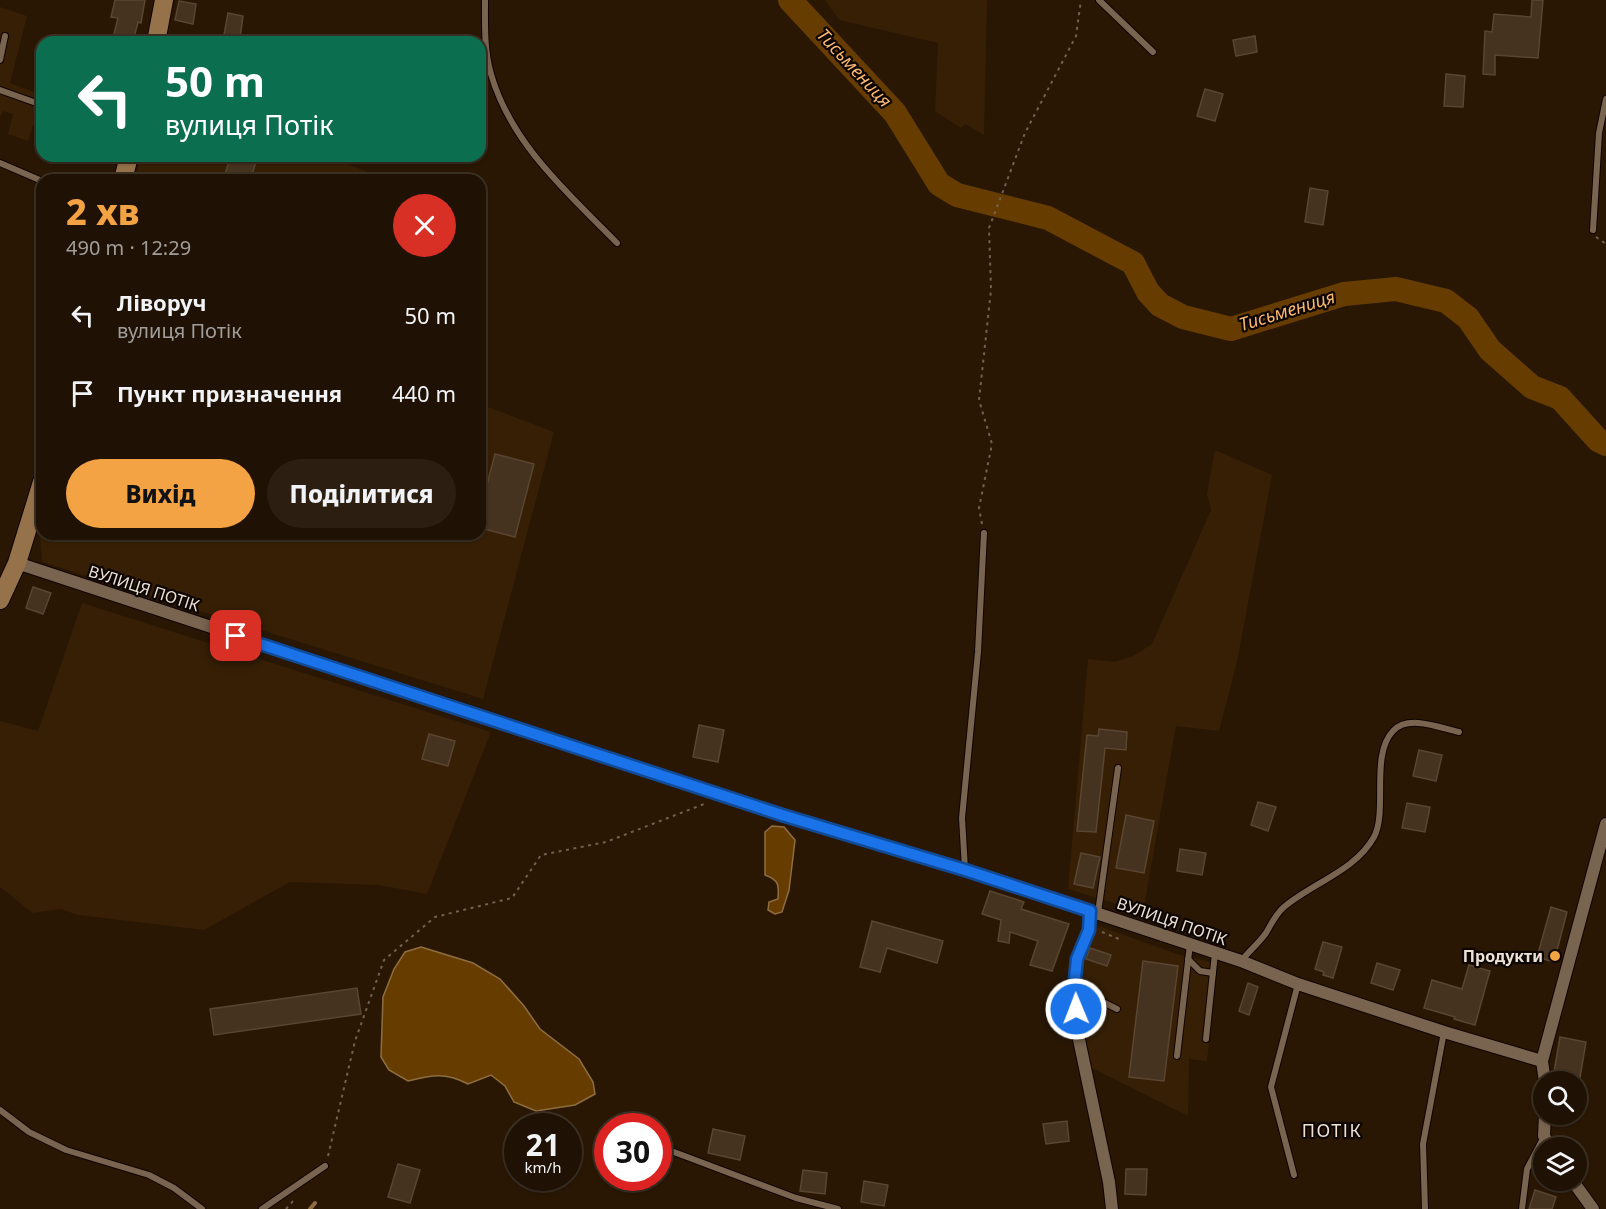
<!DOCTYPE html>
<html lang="uk">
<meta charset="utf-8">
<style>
:root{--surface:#1f1103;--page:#2c1f12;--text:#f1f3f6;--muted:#a19d9a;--line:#3c3125;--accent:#f4a344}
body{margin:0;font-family:"Noto Sans",sans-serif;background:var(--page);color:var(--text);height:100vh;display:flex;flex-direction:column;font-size:22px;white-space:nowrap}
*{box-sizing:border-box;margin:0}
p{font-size:20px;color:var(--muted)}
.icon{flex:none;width:33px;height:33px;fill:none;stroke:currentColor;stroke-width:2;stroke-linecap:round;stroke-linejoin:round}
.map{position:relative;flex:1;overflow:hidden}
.sheet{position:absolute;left:36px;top:174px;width:450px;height:366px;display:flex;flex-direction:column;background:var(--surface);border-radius:18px;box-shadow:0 2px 4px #0004,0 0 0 2px var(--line)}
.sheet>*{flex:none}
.hud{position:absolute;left:36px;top:36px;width:450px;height:126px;border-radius:18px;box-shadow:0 2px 4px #0004,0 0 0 2px var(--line);background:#0b6e4f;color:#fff;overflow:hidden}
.controls{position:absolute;left:1533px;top:1071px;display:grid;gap:12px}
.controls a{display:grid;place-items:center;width:54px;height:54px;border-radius:50%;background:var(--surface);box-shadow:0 2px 4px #0004,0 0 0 2px var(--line);font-size:30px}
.speed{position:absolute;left:504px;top:1113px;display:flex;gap:12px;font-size:30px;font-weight:700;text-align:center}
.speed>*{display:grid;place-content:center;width:78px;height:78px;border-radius:50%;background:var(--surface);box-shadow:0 2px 4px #0004,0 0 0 2px var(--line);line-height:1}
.speed small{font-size:15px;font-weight:400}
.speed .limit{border:9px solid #d22;background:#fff;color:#111}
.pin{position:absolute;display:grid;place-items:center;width:51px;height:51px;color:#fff;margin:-26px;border-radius:12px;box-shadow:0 3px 9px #0006}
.me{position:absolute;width:66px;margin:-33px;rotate:359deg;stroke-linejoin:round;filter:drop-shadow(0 0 4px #0008)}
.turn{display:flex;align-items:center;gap:21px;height:126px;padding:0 30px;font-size:27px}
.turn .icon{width:78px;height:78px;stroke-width:2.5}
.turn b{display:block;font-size:42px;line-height:51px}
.round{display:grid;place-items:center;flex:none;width:63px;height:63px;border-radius:32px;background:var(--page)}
.overview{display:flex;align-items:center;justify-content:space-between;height:102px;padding:0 30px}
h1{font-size:36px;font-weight:800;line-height:45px;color:var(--accent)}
.primary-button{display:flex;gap:12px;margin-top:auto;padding:12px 30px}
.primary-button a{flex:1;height:69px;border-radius:36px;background:var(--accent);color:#111;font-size:24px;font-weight:800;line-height:69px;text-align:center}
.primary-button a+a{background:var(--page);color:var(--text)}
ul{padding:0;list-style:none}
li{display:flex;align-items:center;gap:18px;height:78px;padding:0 30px}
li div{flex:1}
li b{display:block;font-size:22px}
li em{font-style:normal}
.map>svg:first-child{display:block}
</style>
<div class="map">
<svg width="1606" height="1209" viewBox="0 0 1606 1209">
<rect width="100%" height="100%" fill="#291704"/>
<g fill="#361f05">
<path d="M825,0H987L984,135L965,124L961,128L935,111L938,43L839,20Z"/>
<path d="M0,7L27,16L10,83L42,95V129L33,125L28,141L8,134L13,114L3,111L0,117Z"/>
<path d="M141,156H327L388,180H135Z"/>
<path d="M480,404L554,432L483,699L42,562L39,516L42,507V534H480Z"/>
<path d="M1215,450L1272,475L1237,662L1219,731L1176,726L1143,912L1068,889L1088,659L1115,662L1133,656L1152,644L1211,510L1207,494Z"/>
<path d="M82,603L491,732L427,894L379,885L290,882L204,930L78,915L60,909L33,913L0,887V721L38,731Z"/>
<path d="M1099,926L1177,954L1217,964L1207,1061L1189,1059L1188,1116L1092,1068L1079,1025L1077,974L1089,935Z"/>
</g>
<g fill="#663c00" stroke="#8e6e40" stroke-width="1.5">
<path d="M772,826L784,827L795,840L789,890L782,912L775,914L768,910L769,902L778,899C779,885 779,880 765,875V832Z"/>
<path d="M421,947L473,963L500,979L524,1006L540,1029L579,1059L593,1082L595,1094L575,1105L536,1111L514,1102L505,1086L491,1075L468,1084C445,1072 432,1075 408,1081L389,1070L381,1057L383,997L394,969L405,952Z"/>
</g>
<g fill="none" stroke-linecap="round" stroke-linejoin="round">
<path stroke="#8e6e40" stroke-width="4" d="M310,1209L315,1203"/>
<path stroke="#663c00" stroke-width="24" d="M790,0L895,113L939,184L957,195L1048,218L1133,263L1148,292L1160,305L1183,317L1231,329L1344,294L1396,289L1446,301L1468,318L1490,350L1532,387L1560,398L1598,440L1606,444"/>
</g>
<g fill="#46331f" stroke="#594531" stroke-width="1.5">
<path d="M115,0H145L141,23L138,22L133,42H112L118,18L111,17Z"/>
<path d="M1532,0H1543L1538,58L1495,55V75L1483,74L1485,31L1492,32L1494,14L1531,17Z"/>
<path d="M179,1L196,4L193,24L175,20Z"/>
<path d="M228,13L243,16L240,38L224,35Z"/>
<path d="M1255,36L1257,52L1236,56L1233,40Z"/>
<path d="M1446,74L1465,76L1463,107L1444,106Z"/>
<path d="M1205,89L1223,94L1215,121L1197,116Z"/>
<path d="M231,156H258L250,180H223Z"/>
<path d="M1310,188L1328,191L1323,225L1305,222Z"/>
<path d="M495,454L534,464L515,537L480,528V512Z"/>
<path d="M33,587L51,593L43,614L26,608Z"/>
<path d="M699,725L724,730L718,762L693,757Z"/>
<path d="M1099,729L1127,732L1126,750L1105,748L1096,832L1077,831L1087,735L1098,736Z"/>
<path d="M429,734L455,741L448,766L422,759Z"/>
<path d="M1419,750L1442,755L1436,781L1413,776Z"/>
<path d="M1258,802L1276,807L1268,831L1251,825Z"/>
<path d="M1407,803L1430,807L1425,832L1402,828Z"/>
<path d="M1126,815L1154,821L1144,873L1116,868Z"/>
<path d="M1180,849L1206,853L1202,875L1177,871Z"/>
<path d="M1081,853L1100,857L1093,888L1074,884Z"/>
<path d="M990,891L1024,902L1021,909L1069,924L1052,971L1030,965L1038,941L1010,932L1009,943L998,941L1001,920L982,914Z"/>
<path d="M1551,907L1567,912L1554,962L1537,957Z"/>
<path d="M872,921L943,941L937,963L887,948L880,972L860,967Z"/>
<path d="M1323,942L1342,947L1333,978L1323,975L1324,972L1315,969Z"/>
<path d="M1090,948L1111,955L1107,966L1086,959Z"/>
<path d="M1143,961L1178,966L1164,1081L1129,1077Z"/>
<path d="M1377,963L1400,970L1393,990L1371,983Z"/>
<path d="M1469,965L1490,971L1475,1025L1454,1019L1455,1017L1424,1008L1432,980L1462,989Z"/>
<path d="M1248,983L1258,987L1249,1015L1239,1011Z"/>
<path d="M357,988L361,1014L214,1035L210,1009Z"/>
<path d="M1560,1037L1586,1042L1579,1083L1553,1078Z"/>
<path d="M1067,1121L1069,1141L1046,1144L1043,1124Z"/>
<path d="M713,1129L745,1136L740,1160L708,1153Z"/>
<path d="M398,1164L420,1170L410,1203L388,1197Z"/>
<path d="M1126,1169H1147L1146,1195L1125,1194Z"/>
<path d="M803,1170L827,1173L825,1194L800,1191Z"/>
<path d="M864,1181L888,1185L884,1206L861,1202Z"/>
<path d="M1535,1190L1556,1197L1552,1209H1529Z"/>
</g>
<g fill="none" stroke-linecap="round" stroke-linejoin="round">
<defs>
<g id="lane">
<path d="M485,0C485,24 484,51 491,74C511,144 568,193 617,243"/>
<path d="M1099,0L1153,52"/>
<path d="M0,60L5,36"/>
<path d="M0,90L42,105"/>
<path d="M0,163L42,181"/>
<path d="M1593,230L1599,133L1606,99"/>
<path d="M965,869L962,818L978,652L984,533"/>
<path d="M1098,913L1118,768"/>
<path d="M1188,959L1200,971L1213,973"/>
<path d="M1242,960C1249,951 1259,943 1266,933C1272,923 1275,915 1284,907C1312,883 1355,871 1374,837C1388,811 1370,755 1393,731C1408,714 1441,728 1459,732"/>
<path d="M1075,988L1117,1009"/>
<path d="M1206,1039L1215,953"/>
<path d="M1177,1056L1190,944"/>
<path d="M0,1110L29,1132L66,1150L149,1175L174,1188L202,1209"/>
<path d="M658,1146L796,1198L838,1209"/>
<path d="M1294,1175L1271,1087L1298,984"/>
<path d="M262,1209L325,1166"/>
<path d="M1425,1209L1423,1144L1444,1032"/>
<path d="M1522,1209L1527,1169L1544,1137"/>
</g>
<g id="street">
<path d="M17,563L782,815L965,870L1090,911L1241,961L1298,984L1444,1032L1542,1061L1545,1082"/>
<path d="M1090,911L1089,930L1077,959L1074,988L1077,1030L1109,1182L1112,1209"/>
<path d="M1542,1061L1606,824"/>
<path d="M1545,1114L1544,1136L1551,1148"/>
<path d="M1572,1180L1593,1209"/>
</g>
<g id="secondary">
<path d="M156,42L164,0"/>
<path d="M123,180L129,156"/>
<path d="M0,600L17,563L42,482"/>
</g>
</defs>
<use href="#lane" stroke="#100300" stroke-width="8"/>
<use href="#street" stroke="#100300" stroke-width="14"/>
<use href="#secondary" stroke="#100300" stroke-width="20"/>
<g stroke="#716151" stroke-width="2" stroke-dasharray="3 4.5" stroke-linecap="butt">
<path d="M1596,237L1606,244"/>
<path d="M982,524L979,508L992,444L979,400L991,290L989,228L1025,133L1076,36L1081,0"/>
<path d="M1102,932L1119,939"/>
<path d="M328,1156L355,1041L384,960L435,917L512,898L541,855L606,842L704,804"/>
<path d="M286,1209L294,1200"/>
</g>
<use href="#lane" stroke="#79644f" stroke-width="6"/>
<use href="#street" stroke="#79644f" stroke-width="12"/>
<use href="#secondary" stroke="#96724a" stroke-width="18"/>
</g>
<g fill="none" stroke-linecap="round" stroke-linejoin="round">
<defs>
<path id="route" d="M236,636L782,815L965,870L1090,911L1089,930L1077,959L1074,988L1076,1009"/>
</defs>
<use href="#route" stroke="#114b97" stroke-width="15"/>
<use href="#route" stroke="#1a73e8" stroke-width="10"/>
</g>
<circle fill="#f4a344" stroke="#0c0501" stroke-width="2" cx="1555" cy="956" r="6"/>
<g text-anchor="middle" stroke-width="4.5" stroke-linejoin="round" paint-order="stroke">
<g font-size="16" fill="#ede1d5" stroke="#0c0501">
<text transform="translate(144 588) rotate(18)" y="6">ВУЛИЦЯ ПОТІК</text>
<text transform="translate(1172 921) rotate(19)" y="6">ВУЛИЦЯ ПОТІК</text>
</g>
<g font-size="16" font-weight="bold" fill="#ede1d5" stroke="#0c0501" text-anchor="end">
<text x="1543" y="962">Продукти</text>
</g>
<g font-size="18" font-style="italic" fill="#fab76f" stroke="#0c0501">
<text transform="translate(854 68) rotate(47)" y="6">Тисьмениця</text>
<text transform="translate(1287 311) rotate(-17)" y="6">Тисьмениця</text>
</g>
<g font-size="18" letter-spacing="1.5" fill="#ede1d5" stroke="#0c0501">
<text x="1332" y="1137">ПОТІК</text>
</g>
</g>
</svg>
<div class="controls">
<a><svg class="icon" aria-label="search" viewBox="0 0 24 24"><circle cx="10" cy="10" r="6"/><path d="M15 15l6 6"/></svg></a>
<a><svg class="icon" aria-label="layers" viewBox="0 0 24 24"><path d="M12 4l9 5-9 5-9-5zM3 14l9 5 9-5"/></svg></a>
</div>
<div class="speed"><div>21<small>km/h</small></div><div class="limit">30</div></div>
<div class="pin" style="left:236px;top:636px;background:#d93025"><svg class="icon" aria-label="arrive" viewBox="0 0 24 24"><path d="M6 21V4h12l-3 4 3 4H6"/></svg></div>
<svg class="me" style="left:1076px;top:1009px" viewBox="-20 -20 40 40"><circle r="17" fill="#1a73e8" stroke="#fff" stroke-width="3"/><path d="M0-11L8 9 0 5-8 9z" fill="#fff"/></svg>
<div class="hud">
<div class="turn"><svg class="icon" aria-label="left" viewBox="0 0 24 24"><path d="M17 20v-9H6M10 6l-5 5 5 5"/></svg><div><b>50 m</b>вулиця Потік</div></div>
</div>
<section class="sheet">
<div class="overview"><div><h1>2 хв</h1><p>490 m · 12:29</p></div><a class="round" style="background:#d93025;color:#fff"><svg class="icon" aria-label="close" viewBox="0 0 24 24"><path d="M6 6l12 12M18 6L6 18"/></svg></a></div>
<ul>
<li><svg class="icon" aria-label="left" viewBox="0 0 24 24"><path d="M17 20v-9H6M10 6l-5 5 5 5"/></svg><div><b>Ліворуч</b><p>вулиця Потік</p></div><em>50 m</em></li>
<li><svg class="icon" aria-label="arrive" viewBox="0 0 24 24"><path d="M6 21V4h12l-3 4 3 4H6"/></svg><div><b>Пункт призначення</b></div><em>440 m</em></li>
</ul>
<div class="primary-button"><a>Вихід</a><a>Поділитися</a></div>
</section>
</div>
